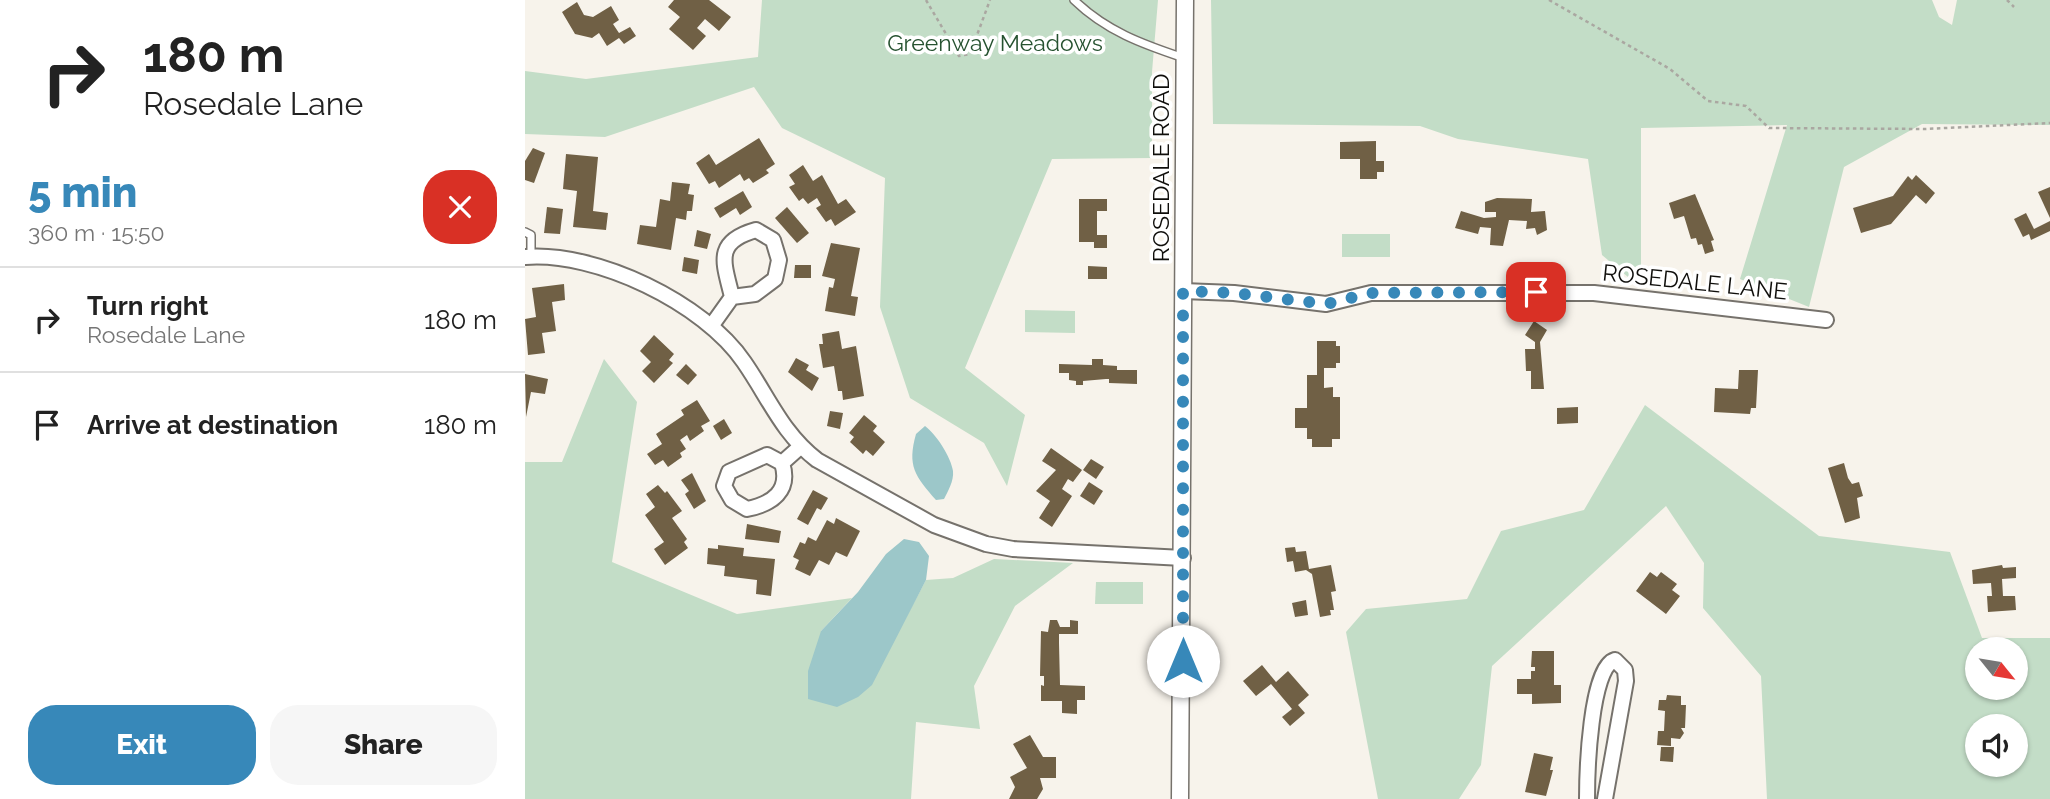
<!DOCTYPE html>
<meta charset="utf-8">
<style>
:root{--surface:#fff;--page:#f6f6f6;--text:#222;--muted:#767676;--line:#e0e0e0;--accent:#3788b9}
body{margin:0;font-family:Raleway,sans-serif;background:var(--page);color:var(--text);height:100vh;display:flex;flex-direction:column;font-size:26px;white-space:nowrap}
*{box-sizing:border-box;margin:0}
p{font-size:23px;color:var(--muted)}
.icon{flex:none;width:38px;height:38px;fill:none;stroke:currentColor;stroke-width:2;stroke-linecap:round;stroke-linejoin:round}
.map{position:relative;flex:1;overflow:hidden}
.panel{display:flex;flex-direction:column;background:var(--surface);width:525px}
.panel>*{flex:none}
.guide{background:#fff;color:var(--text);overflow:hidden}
.needle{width:46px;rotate:120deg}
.buttons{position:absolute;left:1440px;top:637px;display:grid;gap:14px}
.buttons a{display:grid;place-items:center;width:63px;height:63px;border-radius:50%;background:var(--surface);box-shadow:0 2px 5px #0004;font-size:35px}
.pin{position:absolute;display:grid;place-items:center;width:60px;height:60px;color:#fff;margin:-30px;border-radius:14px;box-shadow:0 4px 10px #0006}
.me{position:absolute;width:77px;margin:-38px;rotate:0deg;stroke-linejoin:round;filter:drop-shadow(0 0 5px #0008)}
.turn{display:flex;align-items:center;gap:24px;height:147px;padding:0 28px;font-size:32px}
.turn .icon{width:91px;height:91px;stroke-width:2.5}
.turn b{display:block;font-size:49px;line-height:60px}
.round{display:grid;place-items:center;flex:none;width:74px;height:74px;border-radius:28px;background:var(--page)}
.headline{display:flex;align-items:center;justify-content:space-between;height:119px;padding:0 28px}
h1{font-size:42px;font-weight:800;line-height:52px;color:var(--accent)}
.primary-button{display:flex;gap:14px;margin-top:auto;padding:14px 28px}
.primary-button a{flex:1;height:80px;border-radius:28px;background:var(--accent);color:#fff;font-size:28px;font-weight:800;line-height:80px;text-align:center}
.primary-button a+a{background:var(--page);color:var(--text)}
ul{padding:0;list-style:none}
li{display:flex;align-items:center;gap:21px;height:105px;padding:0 28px;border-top:2px solid var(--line)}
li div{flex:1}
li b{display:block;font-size:26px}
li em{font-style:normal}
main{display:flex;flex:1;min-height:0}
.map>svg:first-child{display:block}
</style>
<main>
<section class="panel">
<div class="guide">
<div class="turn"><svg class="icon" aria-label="right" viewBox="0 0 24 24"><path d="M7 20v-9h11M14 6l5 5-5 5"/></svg><div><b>180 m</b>Rosedale Lane</div></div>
</div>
<div class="headline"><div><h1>5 min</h1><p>360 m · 15:50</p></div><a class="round" style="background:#d93025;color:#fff"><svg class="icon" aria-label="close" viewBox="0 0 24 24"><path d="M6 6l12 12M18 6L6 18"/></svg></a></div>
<ul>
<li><svg class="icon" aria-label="right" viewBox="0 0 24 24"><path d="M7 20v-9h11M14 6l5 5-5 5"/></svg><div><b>Turn right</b><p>Rosedale Lane</p></div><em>180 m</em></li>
<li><svg class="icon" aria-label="arrive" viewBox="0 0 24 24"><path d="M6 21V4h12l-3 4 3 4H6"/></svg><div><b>Arrive at destination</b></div><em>180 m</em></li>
</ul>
<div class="primary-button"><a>Exit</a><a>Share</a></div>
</section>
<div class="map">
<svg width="1525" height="799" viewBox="0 0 1525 799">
<rect width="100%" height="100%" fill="#f7f3eb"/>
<g fill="#c3ddc7" fill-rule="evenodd">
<path d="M237,0H633L627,72V158L527,159L440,368L500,415L482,486L459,443L385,398L355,307L360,178L257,128L229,87L80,137L0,134V71L61,79L233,57Z"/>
<path d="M686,0H1407L1414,17L1427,25L1432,0H1525V125L1397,124L1319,167L1284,307L1215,279L1262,125L1116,128V288L1077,255L1063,159L933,139L895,126L688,124Z"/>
<rect x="817" y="234" width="48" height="23"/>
<path d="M500,310L550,311V333L500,332Z"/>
<path d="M79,359L112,402L87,562L212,614L327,598L296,631L369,640L401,580L428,578L469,559L548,563L490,606L449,686L455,729L391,722L386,799H0V462H37Z"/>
<path d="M1120,405L1294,536L1425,552L1457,638H1525V799H1242L1236,676L1178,608L1179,563L1141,506L967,666L956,765L934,799H853L821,632L841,609L942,599L976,531L1059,510ZM1452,649H1491V688H1452ZM1452,726H1491V765H1452Z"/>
<path d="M571,582H618V604H570Z"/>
</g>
<g fill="#9cc7c9">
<path d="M400,426C411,434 426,457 428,471C429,481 423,491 419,499L411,500C390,476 382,466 391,434Z"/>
<path d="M379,539L394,542L404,556L401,580L347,685L333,697L312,707L283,699V671L296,631L333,592L361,554Z"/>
</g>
<g fill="#706045">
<path d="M149,0H184L206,17L194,31L180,19L172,28L181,36L168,50L144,29L155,17L143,7Z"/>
<path d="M52,2L59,15L68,17L86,6L94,20L88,24L94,33L105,27L111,36L99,44L94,38L82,46L74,33L67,38L50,34L37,12Z"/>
<path d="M234,138L250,164L241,170L244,173L228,183L224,178L219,181L215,174L194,188L190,181L184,184L171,163L184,154L191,165Z"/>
<path d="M851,141V161H859V172H852V179H835V159H815V142Z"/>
<path d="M8,148L20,153L9,183L0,180V161Z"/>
<path d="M41,154L73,157L68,211L83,213L81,230L48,227L52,191L38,189Z"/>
<path d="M278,165L288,181L297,175L313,204L321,199L331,212L310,226L306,219L301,222L291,208L296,205L292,198L283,204L278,198L274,201L264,187L270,184L264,175Z"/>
<path d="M1391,175L1410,193L1401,204L1391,195L1366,224L1336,233L1328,208L1368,196L1383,176L1387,180Z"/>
<path d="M147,182L165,184L163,194L169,195L167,211H162L161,220L151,218L146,250L112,244L115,225L131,227L135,199L145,201Z"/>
<path d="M1525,187V218L1513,192Z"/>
<path d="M218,191L227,207L215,215L211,208L195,218L189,208Z"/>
<path d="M1170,194L1189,240L1186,241L1189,251L1180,254L1177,244L1173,245L1171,238L1166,239L1159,216L1149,219L1144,203Z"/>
<path d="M972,198L1007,199L1006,212L1020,211L1022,230L1012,235L1010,228L1001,229L1002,221L984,220L978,246L965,245L966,228L955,227L953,234L930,228L936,211L959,218L971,217V212H960V202Z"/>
<path d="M554,199H582V211H572V235H582V248H569V242H554Z"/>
<path d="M22,207L38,209L35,234L19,233Z"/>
<path d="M262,207L284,233L272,243L250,218Z"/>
<path d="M1501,213L1509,229L1525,221V231L1506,240L1504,234L1498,237L1489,219Z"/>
<path d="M172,230L186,234L182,249L169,246Z"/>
<path d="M306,243L335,248L326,296L333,297L330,316L300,311L304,287L308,288L310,279L297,276Z"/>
<path d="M159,257L174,260L172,274L157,271Z"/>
<path d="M270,265H286V278H269Z"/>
<path d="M563,266L582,267V279H563Z"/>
<path d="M39,284L40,300L27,302L31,331L17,333L20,353L3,355L0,319L11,317L7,288Z"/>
<path d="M1009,321L1022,330L1015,342L1019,389H1006V371H1001L1000,349H1010V342L1000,335Z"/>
<path d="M314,331L317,349L331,346L339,396L318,400L317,391H313L309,366L298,368L294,344H298L297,334Z"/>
<path d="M129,335L149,354L144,360L148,363L129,383L117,371L126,362L115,351Z"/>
<path d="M792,341H811V346H815V363H811V368H799V388L808,387V397H815V439H807V447H787V439H782V428H770V408H782V375H792Z"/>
<path d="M271,358L284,365L281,370L294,378L287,391L263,372Z"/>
<path d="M567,359H578V365L592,366V370H612V384L584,383V379H581L558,381V385H551V381L544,380V373H534V364L567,365Z"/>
<path d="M161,364L172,375L163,385L151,375Z"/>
<path d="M1214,370H1233L1231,408H1226L1225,414L1189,412L1190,388L1213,389Z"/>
<path d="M0,374L23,379L20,394L6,392L1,417Z"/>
<path d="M172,400L185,421L176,426L179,431L165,441L162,435L155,440L161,449L155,453L157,457L143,467L138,460L130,465L122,454L137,444L131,434L159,415L156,410Z"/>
<path d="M1053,407V423L1032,424V408Z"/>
<path d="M305,411L318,413L315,429L302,426Z"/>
<path d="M339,415L352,426L348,431L360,442L348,456L341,450L338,454L325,442L329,437L324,433Z"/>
<path d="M199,419L207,433L196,440L188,426Z"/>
<path d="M526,448L557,470L548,482L543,479L537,489L547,496L527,527L514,518L525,501L511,491L531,470L517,461Z"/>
<path d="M566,459L579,467L571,479L558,470Z"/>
<path d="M1319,463L1323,478L1327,484L1334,482L1338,496L1332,498L1335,518L1320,523L1303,468Z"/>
<path d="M167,473L181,501L169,509L160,494L164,491L156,480Z"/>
<path d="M564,482L578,491L569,505L555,496Z"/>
<path d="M133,485L140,493L142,491L157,511L147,518L162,539L159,542L163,548L140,565L129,549L139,542L120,515L130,507L121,494Z"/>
<path d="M288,490L303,498L296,510L292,508L283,525L272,519Z"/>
<path d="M311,518L335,531L322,557L311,552L304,565L294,560L285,576L270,569L274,560L268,557L275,542L280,544L283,537L291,541L302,520L309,524Z"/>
<path d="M222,524L256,531L254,543L220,539Z"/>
<path d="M193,545L219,548L218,556L250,559L246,596L231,594L232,580L199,576L200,566L182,564L183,548L193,549Z"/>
<path d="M770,547L771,552L781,551L784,569L806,565L811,591L806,592L809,610H805L806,615L795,617L787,574L781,570L770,572L768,561L762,562L760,548Z"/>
<path d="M1477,565L1478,568L1491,567V578L1477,579L1478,596H1490L1491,610L1463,612L1462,596H1467L1466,583L1448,584L1447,570Z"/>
<path d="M1125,572L1132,577L1136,572L1152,584L1147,590L1155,596L1141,614L1111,591Z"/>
<path d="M781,600L783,615L770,617L767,603Z"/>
<path d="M525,620H532L535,627H545V620L553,621V634H534V643L535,685L560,686V700H552V714L537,713V701H516V685L519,686V676H515L516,631L523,632Z"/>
<path d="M1007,651H1029V685H1036V703L1007,704V694H992V679H1006V671H1010V667H1006Z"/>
<path d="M737,665L751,682L763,671L784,695L773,705L780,713L765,726L757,717L767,709L746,684L731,696L718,681Z"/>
<path d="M1142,695L1156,696V705H1161L1160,728H1156L1159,733L1155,739L1146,738V746L1132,745L1133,731H1139L1140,711L1133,710L1134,700H1141Z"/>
<path d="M505,735L518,757H531V778H515L518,789L512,799H484L490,787L485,777L502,768L488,744Z"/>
<path d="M1136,747H1149L1148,762L1135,761Z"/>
<path d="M1009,753L1028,757L1025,770H1028L1021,796L1000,792Z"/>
</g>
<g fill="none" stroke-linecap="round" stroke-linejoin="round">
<defs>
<g id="service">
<path d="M549,0C581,31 617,44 659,58"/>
<path d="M0,232L6,235V256"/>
</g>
<g id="minor">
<path d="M0,257C71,251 179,303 219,362C244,398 257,433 292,460L409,525L461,544L488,549L658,558"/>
<path d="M658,291L709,293L801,304L846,293H1069L1301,320"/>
<path d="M187,325L207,297L230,294L250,279L254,260L248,240L231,230C188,242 199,263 207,297"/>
<path d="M257,463L242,455L204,472L199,486L207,500L222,509C247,504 266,491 257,463L275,447"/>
<path d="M1062,799C1062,774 1065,667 1090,660L1100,670L1101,681L1080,799"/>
</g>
<path id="tertiary" d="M655,799L660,0"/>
</defs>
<use href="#service" stroke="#76726c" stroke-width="10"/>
<use href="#minor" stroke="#76726c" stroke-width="18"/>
<use href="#tertiary" stroke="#76726c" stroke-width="19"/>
<g stroke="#aaa7a1" stroke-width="2.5" stroke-dasharray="3.5 3.5" stroke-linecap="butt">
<path d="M401,0L434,56L445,54L465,0"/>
<path d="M1024,0L1145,69L1183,101L1221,106L1244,128L1400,129L1525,123"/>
<path d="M1482,0L1489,7"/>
</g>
<use href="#service" stroke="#fff" stroke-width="7"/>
<use href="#minor" stroke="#fff" stroke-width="14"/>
<use href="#tertiary" stroke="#fff" stroke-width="16"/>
</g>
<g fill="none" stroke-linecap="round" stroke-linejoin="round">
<path stroke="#3788b9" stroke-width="12" stroke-dasharray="0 21.6" d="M658,661V291L709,293L801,304L846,293L1011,292"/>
</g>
<g text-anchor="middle" stroke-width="7" stroke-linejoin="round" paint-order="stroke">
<g font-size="23" fill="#265230" stroke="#fff">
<text x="470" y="51">Greenway Meadows</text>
</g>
<g font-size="23" fill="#0f0e0b" stroke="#fff">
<text transform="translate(636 168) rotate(-90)" y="8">ROSEDALE ROAD</text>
<text transform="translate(1170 282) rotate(6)" y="8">ROSEDALE LANE</text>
</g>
</g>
</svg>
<div class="buttons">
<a><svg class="needle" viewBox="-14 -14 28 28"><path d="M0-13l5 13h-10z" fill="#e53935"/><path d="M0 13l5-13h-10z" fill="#767676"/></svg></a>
<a><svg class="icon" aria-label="sound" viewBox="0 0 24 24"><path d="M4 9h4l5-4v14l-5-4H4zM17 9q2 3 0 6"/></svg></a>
</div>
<div class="pin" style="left:1011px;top:292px;background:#d93025"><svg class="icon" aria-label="arrive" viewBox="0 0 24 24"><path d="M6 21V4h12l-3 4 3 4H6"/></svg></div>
<svg class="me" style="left:658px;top:661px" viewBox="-20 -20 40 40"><circle r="19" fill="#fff"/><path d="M0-13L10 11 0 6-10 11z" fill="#3788b9"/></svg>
</div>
</main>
